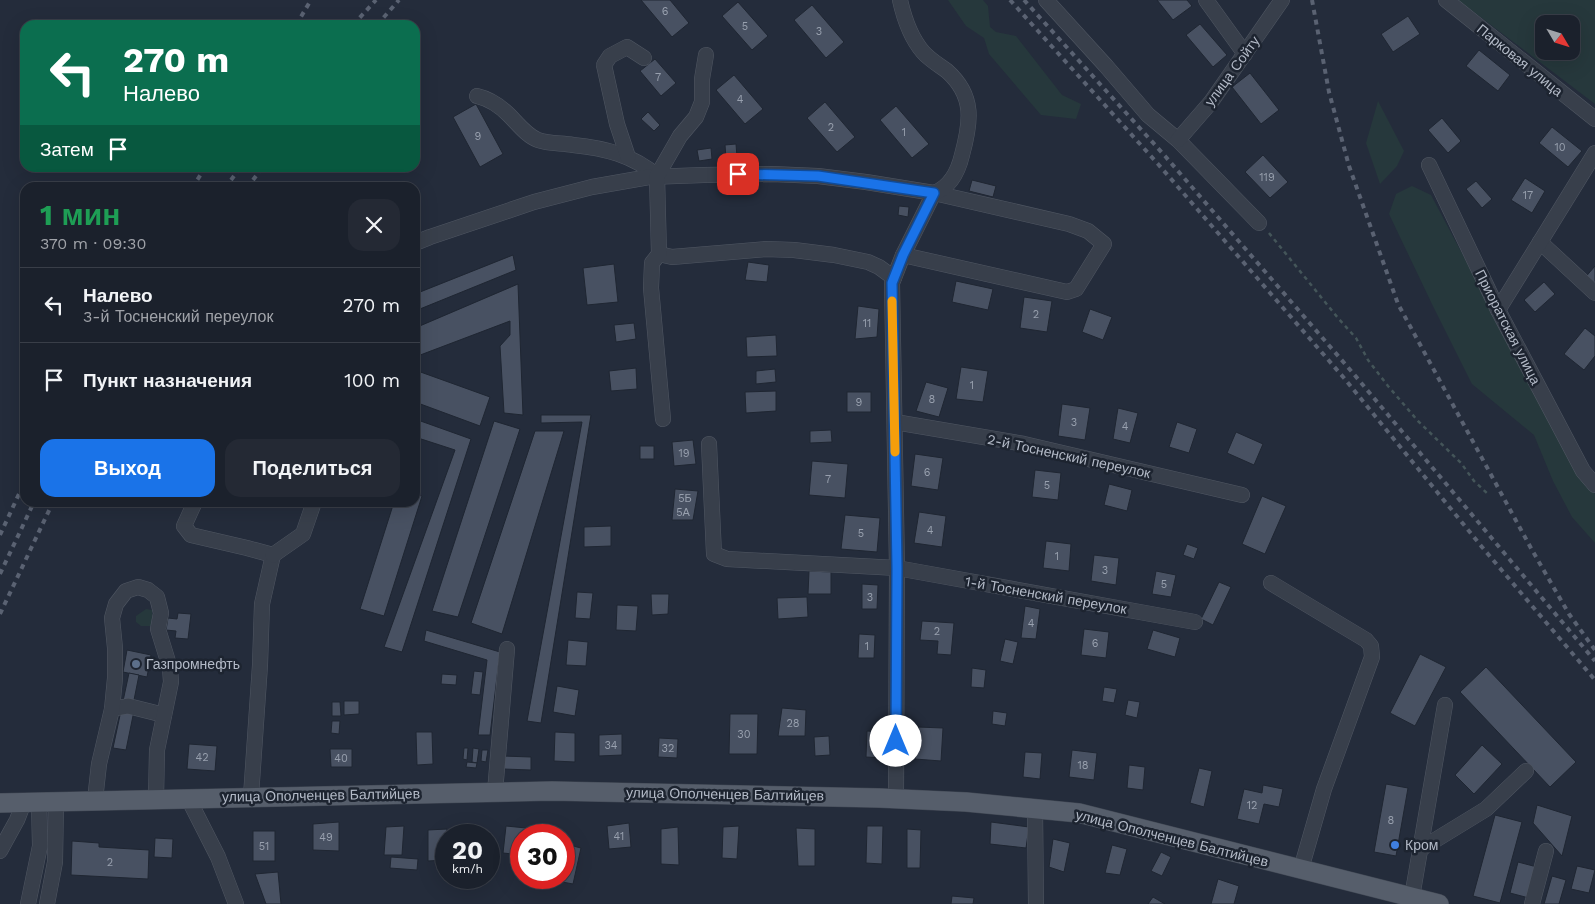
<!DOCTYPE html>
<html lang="ru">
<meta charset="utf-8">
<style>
:root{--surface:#1b212c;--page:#242934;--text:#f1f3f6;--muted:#a0a3a9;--line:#393e48;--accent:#1a73e8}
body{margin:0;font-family:"Work Sans",sans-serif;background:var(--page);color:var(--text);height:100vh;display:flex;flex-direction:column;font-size:19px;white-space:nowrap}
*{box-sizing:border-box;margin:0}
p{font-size:16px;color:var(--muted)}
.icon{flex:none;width:28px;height:28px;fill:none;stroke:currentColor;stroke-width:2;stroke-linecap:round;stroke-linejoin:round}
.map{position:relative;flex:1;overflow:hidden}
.details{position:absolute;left:20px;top:182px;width:400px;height:325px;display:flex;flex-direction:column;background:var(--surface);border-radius:15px;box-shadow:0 5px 20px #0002,0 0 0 1px var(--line)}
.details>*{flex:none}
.top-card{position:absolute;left:20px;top:20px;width:400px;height:152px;border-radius:15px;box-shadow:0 5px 20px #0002,0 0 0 1px var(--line);background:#0b6e4f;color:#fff;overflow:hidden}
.needle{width:32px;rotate:128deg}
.buttons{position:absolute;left:1535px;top:15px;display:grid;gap:10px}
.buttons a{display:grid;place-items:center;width:45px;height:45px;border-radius:10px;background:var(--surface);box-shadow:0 5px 20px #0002,0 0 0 1px var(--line);font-size:25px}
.speed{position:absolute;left:435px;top:824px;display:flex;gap:10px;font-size:25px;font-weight:700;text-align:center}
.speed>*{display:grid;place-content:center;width:65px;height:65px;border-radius:50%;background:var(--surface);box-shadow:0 5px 20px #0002,0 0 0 1px var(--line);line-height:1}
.speed small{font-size:12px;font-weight:400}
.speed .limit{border:8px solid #d22;background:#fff;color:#111}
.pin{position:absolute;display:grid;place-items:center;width:42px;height:42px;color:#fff;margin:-21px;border-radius:10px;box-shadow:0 2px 8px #0006}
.me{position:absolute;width:55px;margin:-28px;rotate:0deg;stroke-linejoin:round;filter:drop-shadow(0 0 4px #0008)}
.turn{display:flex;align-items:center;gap:18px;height:105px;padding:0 20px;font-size:22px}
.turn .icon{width:65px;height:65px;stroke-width:2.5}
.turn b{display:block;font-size:35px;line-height:42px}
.then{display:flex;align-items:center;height:48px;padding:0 20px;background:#0003;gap:10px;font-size:19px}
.round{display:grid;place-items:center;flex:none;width:52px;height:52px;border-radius:15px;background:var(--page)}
.head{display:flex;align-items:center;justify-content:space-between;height:85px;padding:0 20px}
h1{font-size:30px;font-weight:700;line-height:38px;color:#1e9e55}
.cta{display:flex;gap:10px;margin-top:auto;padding:10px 20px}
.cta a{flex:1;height:58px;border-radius:15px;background:var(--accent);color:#fff;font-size:20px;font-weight:700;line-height:58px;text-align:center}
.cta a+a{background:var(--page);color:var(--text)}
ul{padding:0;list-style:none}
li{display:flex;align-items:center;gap:15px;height:75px;padding:0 20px;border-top:1px solid var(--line)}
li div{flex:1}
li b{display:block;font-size:19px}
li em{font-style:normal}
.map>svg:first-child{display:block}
</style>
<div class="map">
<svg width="1595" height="904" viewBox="0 0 1595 904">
<rect width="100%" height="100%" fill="#242c3b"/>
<g fill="#26383c" fill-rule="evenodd">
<path d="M948,0H983L988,6L990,27L996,32L1016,36L1062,95L1081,104L1076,119L1041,115L989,54L984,38L966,26Z"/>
<path d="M1458,0H1595V104ZM1544,24H1571V51H1544Z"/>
<path d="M1378,101L1404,151L1397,166L1380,184L1366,143Z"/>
<path d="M1412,186L1431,195L1579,474L1595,494V543L1572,517L1553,481L1534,435L1472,384L1431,302L1389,214L1396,194Z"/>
<path d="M146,609L152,610L153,623L150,626H141L136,622V616Z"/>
</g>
<g fill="#485162" stroke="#1f2632">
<path d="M641,0H670L689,23L672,37Z"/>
<path d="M1157,0H1187L1192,6L1173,20Z"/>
<path d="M738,2L768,36L752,50L722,16Z"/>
<path d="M812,5L844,42L826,58L794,20Z"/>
<path d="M1408,16L1420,34L1393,52L1381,34Z"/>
<path d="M1200,24L1227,55L1213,67L1186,35Z"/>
<path d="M1479,50L1510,75L1498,91L1466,66Z"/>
<path d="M655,59L676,83L661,96L640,71Z"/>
<path d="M1250,73L1279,110L1261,124L1232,87Z"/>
<path d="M734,75L763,109L745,124L716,90Z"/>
<path d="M825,102L855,137L837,152L807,118Z"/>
<path d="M476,104L503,154L480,167L453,117Z"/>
<path d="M896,106L929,144L912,158L880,120Z"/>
<path d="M648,112L660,125L654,131L641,119Z"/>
<path d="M1442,118L1461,141L1448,153L1428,130Z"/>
<path d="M1552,127L1582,151L1568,167L1539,143Z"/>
<path d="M736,144L737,157L726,158L725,145Z"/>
<path d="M711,148L712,159L699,161L697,150Z"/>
<path d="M1263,155L1288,182L1270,198L1245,172Z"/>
<path d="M1525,178L1545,191L1532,213L1511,200Z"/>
<path d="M972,180L996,186L993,197L969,191Z"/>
<path d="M1476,181L1492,199L1482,208L1466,189Z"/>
<path d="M899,206L909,207L908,217L898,215Z"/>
<path d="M513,255L516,270L415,311V294Z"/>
<path d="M748,262L769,265L767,282L745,280Z"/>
<path d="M614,264L618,302L587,305L583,268Z"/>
<path d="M1595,266V291L1583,280Z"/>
<path d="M956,281L993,289L988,310L952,302Z"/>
<path d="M1544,282L1555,294L1535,312L1524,300Z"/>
<path d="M518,284L523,415L504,413L500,346L510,335V321L415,357V328Z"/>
<path d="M1024,297L1052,301L1047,332L1020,328Z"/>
<path d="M858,306L879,309L877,337L855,339Z"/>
<path d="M1090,309L1112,317L1103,340L1082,332Z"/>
<path d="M634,323L636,339L616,342L614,325Z"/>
<path d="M1585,328L1595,336V356L1584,370L1564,354Z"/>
<path d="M776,335L777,356L747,357L746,337Z"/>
<path d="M961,367L988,371L983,402L956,399Z"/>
<path d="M636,368L637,389L611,391L609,371Z"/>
<path d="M775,369L776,382L756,384V371Z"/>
<path d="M415,370L490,397L480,426L415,402Z"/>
<path d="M926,382L948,388L939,417L916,411Z"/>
<path d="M776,391V411L746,413L745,392Z"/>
<rect x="847" y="392" width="24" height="20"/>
<path d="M1062,404L1090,408L1085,440L1058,436Z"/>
<path d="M1118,408L1138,413L1130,443L1113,439Z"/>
<path d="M541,415H591L541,723L527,721L582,422L541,423Z"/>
<path d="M415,419L471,439L402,652L384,647L455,450L415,437Z"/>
<path d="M494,421L520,429L458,617L432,611Z"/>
<path d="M1177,422L1197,429L1189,453L1169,447Z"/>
<path d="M831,430L832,442L810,443V431Z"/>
<path d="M535,431H564L502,634L471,623Z"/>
<path d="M1236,432L1263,444L1254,465L1227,453Z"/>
<path d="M693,440L696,464L674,466L672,442Z"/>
<rect x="640" y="446" width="14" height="13"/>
<path d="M915,454L943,458L938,490L911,486Z"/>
<path d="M812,461L848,464L845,498L809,495Z"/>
<path d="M1035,470L1061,473L1058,500L1032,497Z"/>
<path d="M1109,484L1132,490L1127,511L1104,505Z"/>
<path d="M675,489L698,491L693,520H672Z"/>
<path d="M415,494L422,496L384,616L360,609L394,502H415Z"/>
<path d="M1262,496L1286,506L1265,554L1242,544Z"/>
<path d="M919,512L946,516L942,547L914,543Z"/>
<path d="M845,515L880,518L877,552L841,549Z"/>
<path d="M611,526V546L584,547V527Z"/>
<path d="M1046,541L1071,544L1069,571L1043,568Z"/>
<path d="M1187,544L1198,548L1194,559L1183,555Z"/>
<path d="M1094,555L1119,558L1116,585L1091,581Z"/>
<path d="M809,571L831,572V594H808Z"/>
<path d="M1156,571L1176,575L1171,597L1152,594Z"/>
<path d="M1219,582L1231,587L1213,625L1201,619Z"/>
<path d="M862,584L878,585L877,609H862Z"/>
<path d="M577,592L593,593L590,619L575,618Z"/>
<path d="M651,594H669L668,614L652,615Z"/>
<path d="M807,597L808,617L778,619L777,598Z"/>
<path d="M617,605L638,606L636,631L616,630Z"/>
<path d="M1025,606L1040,609L1036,639L1021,638Z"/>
<path d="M178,613L191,614L188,639L175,638L176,631L166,630L168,618L177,619Z"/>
<path d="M922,621L954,623L951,655L937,654L938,641L920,640Z"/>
<path d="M1084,629L1109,632L1106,658L1081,655Z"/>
<path d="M426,630L500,652L490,735H478L487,660L424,641Z"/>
<path d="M1153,630L1180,638L1175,657L1147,649Z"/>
<path d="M859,634L875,635L874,658H858Z"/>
<path d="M1005,639L1018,642L1013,664L1000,661Z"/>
<path d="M568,640L588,642L586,666L566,665Z"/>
<path d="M127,650L151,655L147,677L123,672Z"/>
<path d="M1420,654L1446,667L1415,726L1390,713Z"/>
<path d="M1486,667L1576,762L1550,787L1460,692Z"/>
<path d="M972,668L986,670L984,688L971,687Z"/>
<path d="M474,671L483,672L480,695L471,694Z"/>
<path d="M129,673L139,675L134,700L136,701L126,750L113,748Z"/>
<path d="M442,674L457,675L456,685L441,684Z"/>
<path d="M557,686L579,690L575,716L553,712Z"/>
<path d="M1104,687L1117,689L1114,703L1102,701Z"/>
<path d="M1128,700L1140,702L1137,718L1125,715Z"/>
<path d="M344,701H359V714L344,715Z"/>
<path d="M332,702H340L341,716H332Z"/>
<path d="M782,708L806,710L805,736H778Z"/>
<path d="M993,711L1007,713L1005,726L992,724Z"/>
<path d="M730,714H758L757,754H729Z"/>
<path d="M332,721H340L339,734L331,733Z"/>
<path d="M918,727L943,728L941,761L915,759Z"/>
<path d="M867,731L885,732L884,758L866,757Z"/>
<path d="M416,732H432L433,764L417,765Z"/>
<path d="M555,732L575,733V762L554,761Z"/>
<path d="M622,734V755L599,756V735Z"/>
<path d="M829,736L830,755L815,756L814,737Z"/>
<path d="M659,738L678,739L677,758L658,757Z"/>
<path d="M189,744L217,746L215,771L187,769Z"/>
<path d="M1482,745L1502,764L1474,794L1455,775Z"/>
<path d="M464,748H468L467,760L463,759Z"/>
<path d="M473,748L479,749L477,763L472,762Z"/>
<path d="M330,749H352V767H331Z"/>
<path d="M482,750H488L486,762L481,761Z"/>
<path d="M1072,750L1097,753L1094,780L1069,777Z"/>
<path d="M1025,752L1042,753L1040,779L1023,777Z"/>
<path d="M503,756L531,757V770L503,769Z"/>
<path d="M467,762L477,763L476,768L466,767Z"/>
<path d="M1129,765L1145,767L1143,790L1127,788Z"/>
<path d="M1199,768L1212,771L1204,807L1190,803Z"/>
<path d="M1386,784L1408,788L1396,856L1374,852Z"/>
<path d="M1263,785L1283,789L1279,807L1264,804L1259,824L1237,819L1244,789L1262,793Z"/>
<path d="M1537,805L1572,816L1562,856L1533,823Z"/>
<path d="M1495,815L1522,822L1500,903L1473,896Z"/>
<path d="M339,822V851L313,850V824Z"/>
<path d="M991,822L1029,827L1026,848L990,844Z"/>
<path d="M629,823L631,847L609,849L607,826Z"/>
<path d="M404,826L402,855H384L386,827Z"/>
<path d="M506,826L526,828L525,835H521V855L503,853Z"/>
<path d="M739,826L737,859L722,858L723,827Z"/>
<path d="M867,826H883L882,864L866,863Z"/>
<path d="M678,827L679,865L661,864V829Z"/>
<path d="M796,828L815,829V866H798Z"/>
<path d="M447,829L445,860L428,861V830Z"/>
<path d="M907,829L921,830L920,868H907Z"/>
<rect x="253" y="831" width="22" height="30"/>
<path d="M155,838L173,839L172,858L154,857Z"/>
<path d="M1053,839L1070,843L1064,872L1049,867Z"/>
<path d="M72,841L99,843V847L149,850L148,879L71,875Z"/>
<path d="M565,844L581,848L573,884L557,881L558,878H564Z"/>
<path d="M1112,845L1127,849L1120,875L1105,873Z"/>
<path d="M1161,852L1171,857L1162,876L1151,871Z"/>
<path d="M391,857L418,859L417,870L390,868Z"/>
<path d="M1518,862L1537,867L1529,898L1510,893Z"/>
<path d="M1577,866L1595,870L1589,893L1571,889Z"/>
<path d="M278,872L281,904H266L255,874Z"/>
<path d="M1552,876L1566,880L1559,904H1544Z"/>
<path d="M1218,879L1239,886L1234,904H1211Z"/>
<path d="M952,896L974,898L973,904H951Z"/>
<path d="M1153,897L1165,904H1148Z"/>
</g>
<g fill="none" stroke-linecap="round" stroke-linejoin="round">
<defs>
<g id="minor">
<path d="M1046,0L1106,66L1148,115L1178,140L1259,223"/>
<path d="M1206,0L1245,54"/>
<path d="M1446,0L1595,119"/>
<path d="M477,96C490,99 500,106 509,115C518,124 527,136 538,140C549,144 561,143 573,145C604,148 633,155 657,176"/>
<path d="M1178,140L1211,102L1282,0"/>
<path d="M628,157L617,124L604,65L610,56L627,47L644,58"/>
<path d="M1429,165L1498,310L1583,471L1595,485"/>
<path d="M1540,242L1595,293"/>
<path d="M415,243L430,237L534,202L592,187L649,177L704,175L772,174L818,176L866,182L934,193L1069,224L1088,231L1104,244L1076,289L1067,292L903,255"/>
<path d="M659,254L672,257L766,249L794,250L834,255L868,262L879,267L894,278"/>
<path d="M1498,310L1595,153"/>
<path d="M663,419L651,288L652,263L659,254L657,176L680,136L696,117L702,102V79L706,55"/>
<path d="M895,422L1024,444L1242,495"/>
<path d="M709,444L714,554L727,559L897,568L1195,622"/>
<path d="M195,502L184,526L191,535L247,548L273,555L262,604L260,665L251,796"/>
<path d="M273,555L303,534L314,502"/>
<path d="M1271,583L1366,640L1371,646L1372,657L1324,789L1301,869"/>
<path d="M112,709L128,706L164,715"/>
<path d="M495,792L507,649"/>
<path d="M188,798L218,857L236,904"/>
<path d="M896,799L897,568L892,283L903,255L934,193C950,187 958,172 962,155C971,122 975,96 947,71C939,65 930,60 923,52C911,38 904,18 900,0"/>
<path d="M95,800L99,764L112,709L115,678V648L112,618L116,604L126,591L138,587L148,590L157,597L161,613L158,629L170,668L171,682L157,750L156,799"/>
<path d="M1035,809L1036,904"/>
<path d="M1419,850L1486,809L1526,771"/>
<path d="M0,851L17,820L24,802"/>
<path d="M1412,897L1445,705"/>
<path d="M28,904L40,846L39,802"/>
<path d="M47,904L55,862L56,801"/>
<path d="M1532,904L1546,851"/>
</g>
<path id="major" d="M0,803L552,791L879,798L966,802L1079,813L1439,904"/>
</defs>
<use href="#minor" stroke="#505763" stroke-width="16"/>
<use href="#major" stroke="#414854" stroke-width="20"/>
<path stroke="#445559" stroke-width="2.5" stroke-dasharray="4 4" stroke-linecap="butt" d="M1269,233L1338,318L1356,338L1368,360L1388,386L1418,421L1461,463L1474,481L1488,494"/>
<use href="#minor" stroke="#383f4b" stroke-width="15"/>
<use href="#major" stroke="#565e6b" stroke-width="19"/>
<g stroke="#5a6272" stroke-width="4" stroke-dasharray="5 5" stroke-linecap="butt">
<path d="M1010,0L1158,164L1344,378L1482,547L1595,680"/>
<path d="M1024,0L1165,156L1352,372L1595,661"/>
<path d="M1312,0L1329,92L1349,166L1398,304L1532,550L1569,614L1595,650"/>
<path d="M296,25L311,0"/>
<path d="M353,25L376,0"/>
<path d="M377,25L399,0"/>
<path d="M192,188L205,168"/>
<path d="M225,188L240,168"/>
<path d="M247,188L262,168"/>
<path d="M0,535L25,481"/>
<path d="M0,574L34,502"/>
<path d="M0,614L53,502"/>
</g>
</g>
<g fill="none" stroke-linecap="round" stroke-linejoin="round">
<defs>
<path id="route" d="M738,174L818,176L934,193L903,255L892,283L897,568L896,741"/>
</defs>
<use href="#route" stroke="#114b97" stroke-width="12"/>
<use href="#route" stroke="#1a73e8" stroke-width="9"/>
<path stroke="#f59e0b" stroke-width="9" d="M892,301L895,452"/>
</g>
<circle fill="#5c6f8a" stroke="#1d2430" stroke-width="2" cx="136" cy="664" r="5"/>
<circle fill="#3f7fe0" stroke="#1d2430" stroke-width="2" cx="1395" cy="845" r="5"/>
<g text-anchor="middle" stroke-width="5" stroke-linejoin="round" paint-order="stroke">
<g font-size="11" fill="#98a0ae">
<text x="665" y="15">6</text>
<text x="745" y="30">5</text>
<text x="819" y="35">3</text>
<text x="658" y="81">7</text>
<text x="740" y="103">4</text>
<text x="831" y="131">2</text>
<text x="904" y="136">1</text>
<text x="478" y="140">9</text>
<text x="1560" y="151">10</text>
<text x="1267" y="181">119</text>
<text x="1528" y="199">17</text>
<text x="1036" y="318">2</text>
<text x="867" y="327">11</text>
<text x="972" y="389">1</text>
<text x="932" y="403">8</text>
<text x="859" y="406">9</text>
<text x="1074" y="426">3</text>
<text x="1125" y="430">4</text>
<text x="684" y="457">19</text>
<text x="927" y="476">6</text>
<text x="828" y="483">7</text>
<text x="1047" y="489">5</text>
<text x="685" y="502">5Б</text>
<text x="683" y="516">5А</text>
<text x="930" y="534">4</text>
<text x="861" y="537">5</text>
<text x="1057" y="560">1</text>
<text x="1105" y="574">3</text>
<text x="1164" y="588">5</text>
<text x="870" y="601">3</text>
<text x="1031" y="627">4</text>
<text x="937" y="635">2</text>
<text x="1095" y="647">6</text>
<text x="867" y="650">1</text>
<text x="793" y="727">28</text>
<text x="744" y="738">30</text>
<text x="611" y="749">34</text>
<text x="668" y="752">32</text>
<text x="202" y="761">42</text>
<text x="341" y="762">40</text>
<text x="1083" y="769">18</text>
<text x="1252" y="809">12</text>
<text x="1391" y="824">8</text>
<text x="619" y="840">41</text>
<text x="326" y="841">49</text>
<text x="264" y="850">51</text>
<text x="110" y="866">2</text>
</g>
<g font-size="14" fill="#b3bac7" stroke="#1d2430">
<text transform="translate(1520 60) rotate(39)" y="5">Парковая улица</text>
<text transform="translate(1232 71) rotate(-54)" y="5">улица Сойту</text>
<text transform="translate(1508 327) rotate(63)" y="5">Приоратская улица</text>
<text transform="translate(1069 456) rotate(12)" y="5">2-й Тосненский переулок</text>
<text transform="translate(1046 595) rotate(10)" y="5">1-й Тосненский переулок</text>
<text transform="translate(725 794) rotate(1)" y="5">улица Ополченцев Балтийцев</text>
<text transform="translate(321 795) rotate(-1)" y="5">улица Ополченцев Балтийцев</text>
<text transform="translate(1172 838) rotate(14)" y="5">улица Ополченцев Балтийцев</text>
</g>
<g font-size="14" fill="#b3bac7" stroke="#1d2430" text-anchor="start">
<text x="146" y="669">Газпромнефть</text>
<text x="1405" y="850">Кром</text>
</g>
</g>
</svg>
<div class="buttons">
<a><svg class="needle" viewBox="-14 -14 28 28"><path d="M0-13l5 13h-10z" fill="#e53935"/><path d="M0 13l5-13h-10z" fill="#a0a3a9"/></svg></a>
</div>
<div class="speed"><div>20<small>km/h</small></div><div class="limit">30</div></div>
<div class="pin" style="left:738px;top:174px;background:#d93025"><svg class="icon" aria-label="arrive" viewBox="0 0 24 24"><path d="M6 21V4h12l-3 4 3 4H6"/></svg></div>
<svg class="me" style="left:896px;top:741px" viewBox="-20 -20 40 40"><circle r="19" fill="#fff"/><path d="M0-13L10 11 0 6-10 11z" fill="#1a73e8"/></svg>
<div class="top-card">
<div class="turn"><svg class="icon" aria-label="left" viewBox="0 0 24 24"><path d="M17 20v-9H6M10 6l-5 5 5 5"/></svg><div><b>270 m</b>Налево</div></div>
<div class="then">Затем<svg class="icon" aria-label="arrive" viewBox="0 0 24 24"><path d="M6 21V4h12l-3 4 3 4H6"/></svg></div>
</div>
<section class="details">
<div class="head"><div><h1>1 мин</h1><p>370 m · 09:30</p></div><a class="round"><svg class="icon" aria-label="close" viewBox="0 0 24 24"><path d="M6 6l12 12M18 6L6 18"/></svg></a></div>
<ul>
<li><svg class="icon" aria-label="left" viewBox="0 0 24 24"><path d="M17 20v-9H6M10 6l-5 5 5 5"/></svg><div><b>Налево</b><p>3-й Тосненский переулок</p></div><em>270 m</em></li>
<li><svg class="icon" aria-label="arrive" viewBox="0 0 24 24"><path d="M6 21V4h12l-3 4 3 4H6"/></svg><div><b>Пункт назначения</b></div><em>100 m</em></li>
</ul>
<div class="cta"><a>Выход</a><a>Поделиться</a></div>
</section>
</div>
